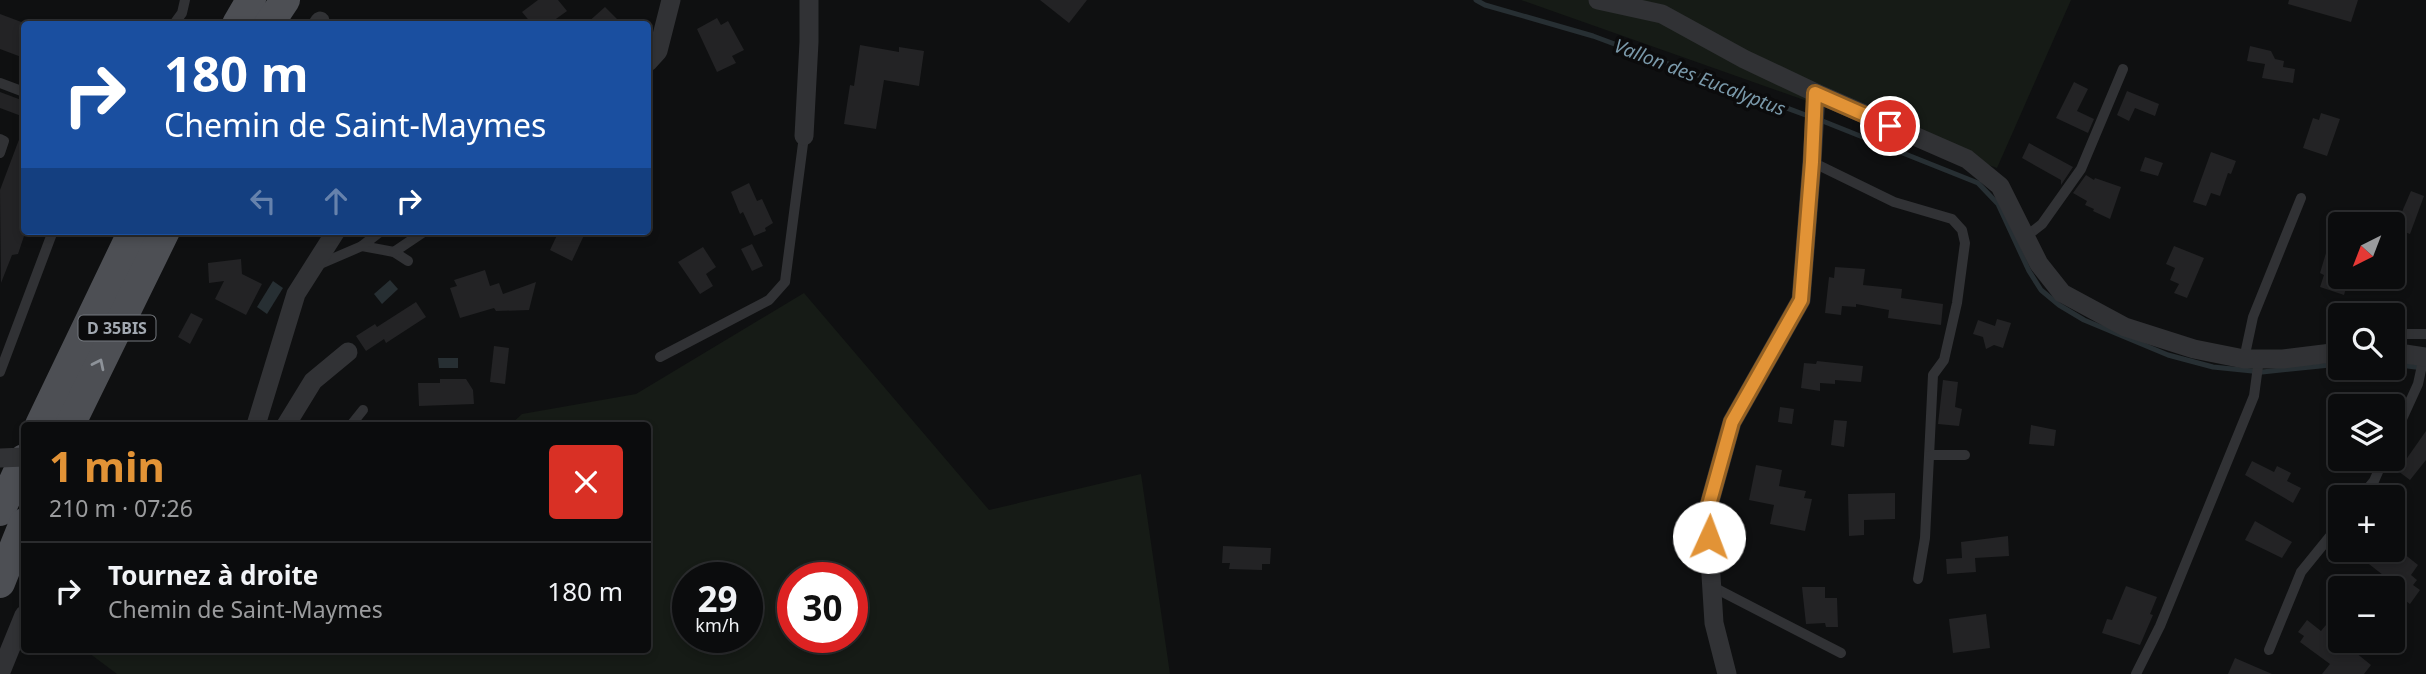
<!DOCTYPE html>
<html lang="fr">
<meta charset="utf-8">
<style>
:root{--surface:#0b0c0d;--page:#191a1b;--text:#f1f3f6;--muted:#9a9b9d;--line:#2b2c2e;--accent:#e29336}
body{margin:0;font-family:"Noto Sans",sans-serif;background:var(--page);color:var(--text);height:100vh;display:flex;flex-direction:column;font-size:26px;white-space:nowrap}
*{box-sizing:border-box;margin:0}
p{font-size:23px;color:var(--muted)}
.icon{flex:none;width:38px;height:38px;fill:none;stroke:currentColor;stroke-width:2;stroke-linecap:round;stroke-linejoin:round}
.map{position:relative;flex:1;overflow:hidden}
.details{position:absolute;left:21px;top:422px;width:630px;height:231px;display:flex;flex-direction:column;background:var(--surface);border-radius:7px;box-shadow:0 4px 10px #0003,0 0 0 2px var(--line)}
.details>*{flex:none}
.banner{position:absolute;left:21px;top:21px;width:630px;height:214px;border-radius:7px;box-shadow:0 4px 10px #0003,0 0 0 2px var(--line);background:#1a4fa0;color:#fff;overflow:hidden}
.needle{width:46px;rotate:222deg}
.tools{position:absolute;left:2328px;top:212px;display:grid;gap:14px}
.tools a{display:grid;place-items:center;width:77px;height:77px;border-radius:7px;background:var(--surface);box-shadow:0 4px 10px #0003,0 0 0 2px var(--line);font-size:35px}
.speed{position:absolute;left:672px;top:562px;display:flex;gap:14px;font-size:35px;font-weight:700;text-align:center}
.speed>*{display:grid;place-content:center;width:91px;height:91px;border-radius:50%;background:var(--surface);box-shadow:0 4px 10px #0003,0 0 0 2px var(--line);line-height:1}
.speed small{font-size:18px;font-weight:400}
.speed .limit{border:10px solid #d22;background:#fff;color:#111}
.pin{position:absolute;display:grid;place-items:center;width:60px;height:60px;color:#fff;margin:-30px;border:4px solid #fff;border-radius:50%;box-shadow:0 2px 7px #0007}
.me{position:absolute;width:77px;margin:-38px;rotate:2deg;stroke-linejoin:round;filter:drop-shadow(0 0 5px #0008)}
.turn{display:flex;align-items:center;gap:24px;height:147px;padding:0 28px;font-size:32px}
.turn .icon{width:91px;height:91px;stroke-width:2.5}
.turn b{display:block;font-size:49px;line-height:60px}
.lanes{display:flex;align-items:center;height:66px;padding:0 28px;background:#0003;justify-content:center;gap:35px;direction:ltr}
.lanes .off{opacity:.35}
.round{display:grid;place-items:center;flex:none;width:74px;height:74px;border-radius:7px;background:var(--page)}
.overview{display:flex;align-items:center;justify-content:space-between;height:119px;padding:0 28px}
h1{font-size:42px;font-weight:700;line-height:52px;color:var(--accent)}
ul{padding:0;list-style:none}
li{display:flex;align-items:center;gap:21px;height:98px;padding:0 28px;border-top:2px solid var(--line)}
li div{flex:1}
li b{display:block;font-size:26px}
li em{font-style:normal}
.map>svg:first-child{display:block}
</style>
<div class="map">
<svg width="2426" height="674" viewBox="0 0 2426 674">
<rect width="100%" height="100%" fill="#0f1011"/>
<g fill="#161b16" fill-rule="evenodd">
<path d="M1521,0H2071L1997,168Z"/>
<path d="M804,293L989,510L1141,474L1170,674H117L85,650L648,649V425H510L522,414L636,394ZM688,578H747V637H688ZM793,578H852V637H793Z"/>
</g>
<g fill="#272f33">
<path d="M390,280L398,289L382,304L374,294Z"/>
<path d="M273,281L283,288L267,314L257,307Z"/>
<path d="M438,358H458V368H439Z"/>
</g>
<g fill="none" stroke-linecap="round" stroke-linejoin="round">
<g stroke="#272f33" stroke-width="5">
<path d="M1476,0L1485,5L1593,36L1811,117"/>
<path d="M1820,120L1978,183L1998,204L2029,271L2041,290L2059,305L2084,320L2168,355L2213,367L2262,372L2340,364"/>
<path d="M2392,364L2423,368"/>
</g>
</g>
<g fill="#232325">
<path d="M538,0H558L567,11L549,24H532L522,12Z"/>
<path d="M1040,0H1087L1069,23Z"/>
<path d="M2289,0H2358L2351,22L2288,4Z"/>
<path d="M605,7L622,24H586Z"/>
<path d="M0,14L24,23V58L0,49Z"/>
<path d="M717,18L721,25L728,21L744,50L732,56L736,63L717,72L697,29Z"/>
<path d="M860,45L899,52V47L924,51L919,86L884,80L876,129L844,124L850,85L854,86Z"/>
<path d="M2250,46L2271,51L2275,59L2284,61L2283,67L2295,69L2293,83L2262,78L2265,64L2247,61Z"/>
<path d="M2074,82L2088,89L2077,111L2094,119L2088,133L2056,118Z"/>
<path d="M2127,91L2159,104L2155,116L2135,108L2129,121L2117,115Z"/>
<path d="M0,92L24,101V117L0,108Z"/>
<path d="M2321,113L2340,119L2327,156L2303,148L2313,118L2319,120Z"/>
<path d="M23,129L24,236L18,254L12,255L1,283L0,190Z"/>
<path d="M2029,143L2073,167L2061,185V180L2022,158Z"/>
<path d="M2211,152L2236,161L2231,174L2228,173L2220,196L2211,193L2206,206L2193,202Z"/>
<path d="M2145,157L2163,163L2158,176L2140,171Z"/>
<path d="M2086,175L2094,180L2095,178L2121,187L2110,219L2093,211L2094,209L2085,205L2087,201L2073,193Z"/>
<path d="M749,183L757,201L762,199L773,223L765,228L766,231L754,236L743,212L740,214L731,192Z"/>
<path d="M2411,191L2424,196L2410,234L2395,228Z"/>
<path d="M2336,220H2340V276H2347L2345,281L2348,282L2344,295L2320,287L2324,275L2320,273Z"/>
<path d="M559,231H586L572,261L550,250Z"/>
<path d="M752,244L763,266L752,271L741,249Z"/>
<path d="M2174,246L2204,258L2187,298L2174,293L2179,284L2170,280L2175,268L2166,264Z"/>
<path d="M703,247L716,267L706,274L713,286L700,294L678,262Z"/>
<path d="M241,259L242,274L262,284L246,315L215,299L224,281L209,283L208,263Z"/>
<path d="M1835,267L1865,269L1863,285L1902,289L1901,298L1943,304L1941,325L1888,318L1889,310L1856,304V307L1842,306L1841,315L1825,313L1829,277L1834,278Z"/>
<path d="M485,270L490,286L499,283L503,294L536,282L529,310L496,311L494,308L460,318L450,288L457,286L454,280Z"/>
<path d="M416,302L426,317L386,343L384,339L366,351L356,336L375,324L377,327Z"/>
<path d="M191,313L203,319L190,344L178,337Z"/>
<path d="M1997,319L2011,323L2003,348L1994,345L1986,349L1983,337L1973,334L1978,320L1995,326Z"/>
<path d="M494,346L509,348L505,384L490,382Z"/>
<path d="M1817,361L1863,366L1861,382L1835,380V384L1820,383V391L1801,388L1804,363L1816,364Z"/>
<path d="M440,379H466L473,390L474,404L419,406L418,383H440Z"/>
<path d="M1943,380L1958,382L1955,407L1962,409L1959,426L1938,424Z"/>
<path d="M1780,407L1794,409L1792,424L1778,422Z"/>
<path d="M1834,420L1847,421L1844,447L1831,445Z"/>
<path d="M2031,425L2056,430L2054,446L2029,444Z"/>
<path d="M2426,431V460L2410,480L2398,471Z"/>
<path d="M2252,461L2274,472L2277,466L2291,473L2287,481L2301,488L2293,503L2245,475Z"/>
<path d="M1756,465L1782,470L1779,486L1806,491L1804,498L1812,499L1805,531L1770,524L1774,505L1749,500Z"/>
<path d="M1895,493V519L1864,520V535L1849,536L1848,494Z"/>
<path d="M2255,521L2292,542L2282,558L2245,540Z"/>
<path d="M2008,536L2009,556L1975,558L1976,572L1947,574L1946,559L1962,558L1961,542Z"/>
<path d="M2393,545L2418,565L2411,575L2417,580L2413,585L2420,590L2410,604L2392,591V582L2351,550H2392Z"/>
<path d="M1223,546L1271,548L1270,564H1262V570L1229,569L1230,563H1222Z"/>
<path d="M2126,586L2157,597L2150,614L2153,615L2140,645L2102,633L2107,619L2112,620Z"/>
<path d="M1802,587H1825V598H1837L1838,627H1826L1825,623L1806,624Z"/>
<path d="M1986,614L1990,648L1953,653L1949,619Z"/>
<path d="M2307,620L2321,631L2326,625L2337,634L2335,636L2340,640L2371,665L2364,674H2322L2330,664L2300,642L2304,636L2298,632Z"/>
<path d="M2235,658L2272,674H2228Z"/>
</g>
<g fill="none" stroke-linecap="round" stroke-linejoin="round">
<g stroke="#313235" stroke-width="10">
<path d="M174,24L182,13L185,0"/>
<path d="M0,83L24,92"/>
<path d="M0,139L4,141L0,153"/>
<path d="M1812,162L1894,202L1952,219L1962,230L1965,243L1957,303L1944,360L1933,375L1925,538L1918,579"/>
<path d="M2025,233L2033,231L2042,224L2081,169L2123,69"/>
<path d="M362,246L394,252L408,261"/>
<path d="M394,252L425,231"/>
<path d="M318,265L362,246L381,231"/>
<path d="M2392,334H2426"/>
<path d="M660,357L769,300L785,282L804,136"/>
<path d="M2244,359L2253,317L2301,198"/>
<path d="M0,372L53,231"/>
<path d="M351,425L363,410"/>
<path d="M2392,441L2418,384L2424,356"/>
<path d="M1931,455H1965"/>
<path d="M2361,497L2374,481L2384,458"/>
<path d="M1713,587L1841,653"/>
<path d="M2269,650L2301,572L2340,524"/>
<path d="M2136,674L2160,626L2254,396L2259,359"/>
</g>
<g stroke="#313235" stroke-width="19">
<path d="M1598,0L1662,14L1744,59L1816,93L1967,159L2000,186L2039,264L2062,293L2125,327L2194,349L2244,359H2283L2340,352"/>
<path d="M318,24L320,21"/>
<path d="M648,62L658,51L671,0"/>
<path d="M804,136L809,42V0"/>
<path d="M2392,352L2426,357"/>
<path d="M256,425L296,294L336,231"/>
<path d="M286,425L313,381L348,352"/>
<path d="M0,674L24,615"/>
<path d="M1727,674L1714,623L1707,512L1732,422L1801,300L1812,162L1816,93"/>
</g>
<g stroke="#4d4f54" stroke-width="30">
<path d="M237,24L251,0"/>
<path d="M269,24L285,0"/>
<path d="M40,425L133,231"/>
<path d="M70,425L165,231"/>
<path d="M0,511L24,459"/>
<path d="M0,583L24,523"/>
</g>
<path stroke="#313235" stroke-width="19" d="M0,458L24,457"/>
</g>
<defs><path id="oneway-chevron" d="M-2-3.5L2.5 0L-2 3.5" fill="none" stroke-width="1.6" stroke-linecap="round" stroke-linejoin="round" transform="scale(1.75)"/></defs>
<use stroke="#8d9299" href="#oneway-chevron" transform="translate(99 364) rotate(-64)"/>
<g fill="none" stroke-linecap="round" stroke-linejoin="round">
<defs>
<path id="route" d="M1709,537L1707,512L1732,422L1801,300L1812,162L1815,93L1890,126"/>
</defs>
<use href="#route" stroke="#936023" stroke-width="18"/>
<use href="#route" stroke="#e29336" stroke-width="12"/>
</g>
<g text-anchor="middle" stroke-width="7" stroke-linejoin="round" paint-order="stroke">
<rect fill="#0b0b0c" stroke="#75797f" stroke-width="2" x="78.5" y="315.5" width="77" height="25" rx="5"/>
<g font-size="16" font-weight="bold" fill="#a2a8b0">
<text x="117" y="334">D 35BIS</text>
</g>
<g font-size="19" font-style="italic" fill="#7a99aa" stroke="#0b0b0c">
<text transform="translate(1700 77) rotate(21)" y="7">Vallon des Eucalyptus</text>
</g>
</g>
</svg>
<div class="tools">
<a><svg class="needle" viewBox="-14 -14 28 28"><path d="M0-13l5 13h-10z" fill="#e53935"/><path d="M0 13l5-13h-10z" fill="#9a9b9d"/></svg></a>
<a><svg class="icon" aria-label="search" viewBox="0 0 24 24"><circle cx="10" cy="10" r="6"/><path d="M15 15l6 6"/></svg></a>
<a><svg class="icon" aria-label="layers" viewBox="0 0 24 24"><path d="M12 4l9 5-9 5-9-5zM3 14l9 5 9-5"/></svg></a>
<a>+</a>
<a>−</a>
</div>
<div class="speed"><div>29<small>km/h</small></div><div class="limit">30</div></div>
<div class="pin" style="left:1890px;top:126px;background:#d93025"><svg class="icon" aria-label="arrive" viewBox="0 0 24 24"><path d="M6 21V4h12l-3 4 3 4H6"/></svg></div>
<svg class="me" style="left:1709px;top:537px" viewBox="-20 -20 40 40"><circle r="19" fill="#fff"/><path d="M0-13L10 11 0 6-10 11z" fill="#e29336"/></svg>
<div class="banner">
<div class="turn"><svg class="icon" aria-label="right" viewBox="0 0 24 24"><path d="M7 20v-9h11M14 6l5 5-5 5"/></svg><div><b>180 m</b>Chemin de Saint-Maymes</div></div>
<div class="lanes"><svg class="icon off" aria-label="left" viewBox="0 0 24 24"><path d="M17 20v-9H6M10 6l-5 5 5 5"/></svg><svg class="icon off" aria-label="ahead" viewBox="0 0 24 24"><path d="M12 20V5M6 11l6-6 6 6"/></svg><svg class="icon" aria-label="right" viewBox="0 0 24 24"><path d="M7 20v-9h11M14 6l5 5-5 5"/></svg></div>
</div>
<section class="details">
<div class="overview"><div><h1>1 min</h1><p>210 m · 07:26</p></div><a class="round" style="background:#d93025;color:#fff"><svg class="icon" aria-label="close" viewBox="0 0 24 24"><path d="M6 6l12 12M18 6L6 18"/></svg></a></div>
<ul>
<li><svg class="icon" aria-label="right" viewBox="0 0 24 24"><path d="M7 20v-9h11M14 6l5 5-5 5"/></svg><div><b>Tournez à droite</b><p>Chemin de Saint-Maymes</p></div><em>180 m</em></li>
</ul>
</section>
</div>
